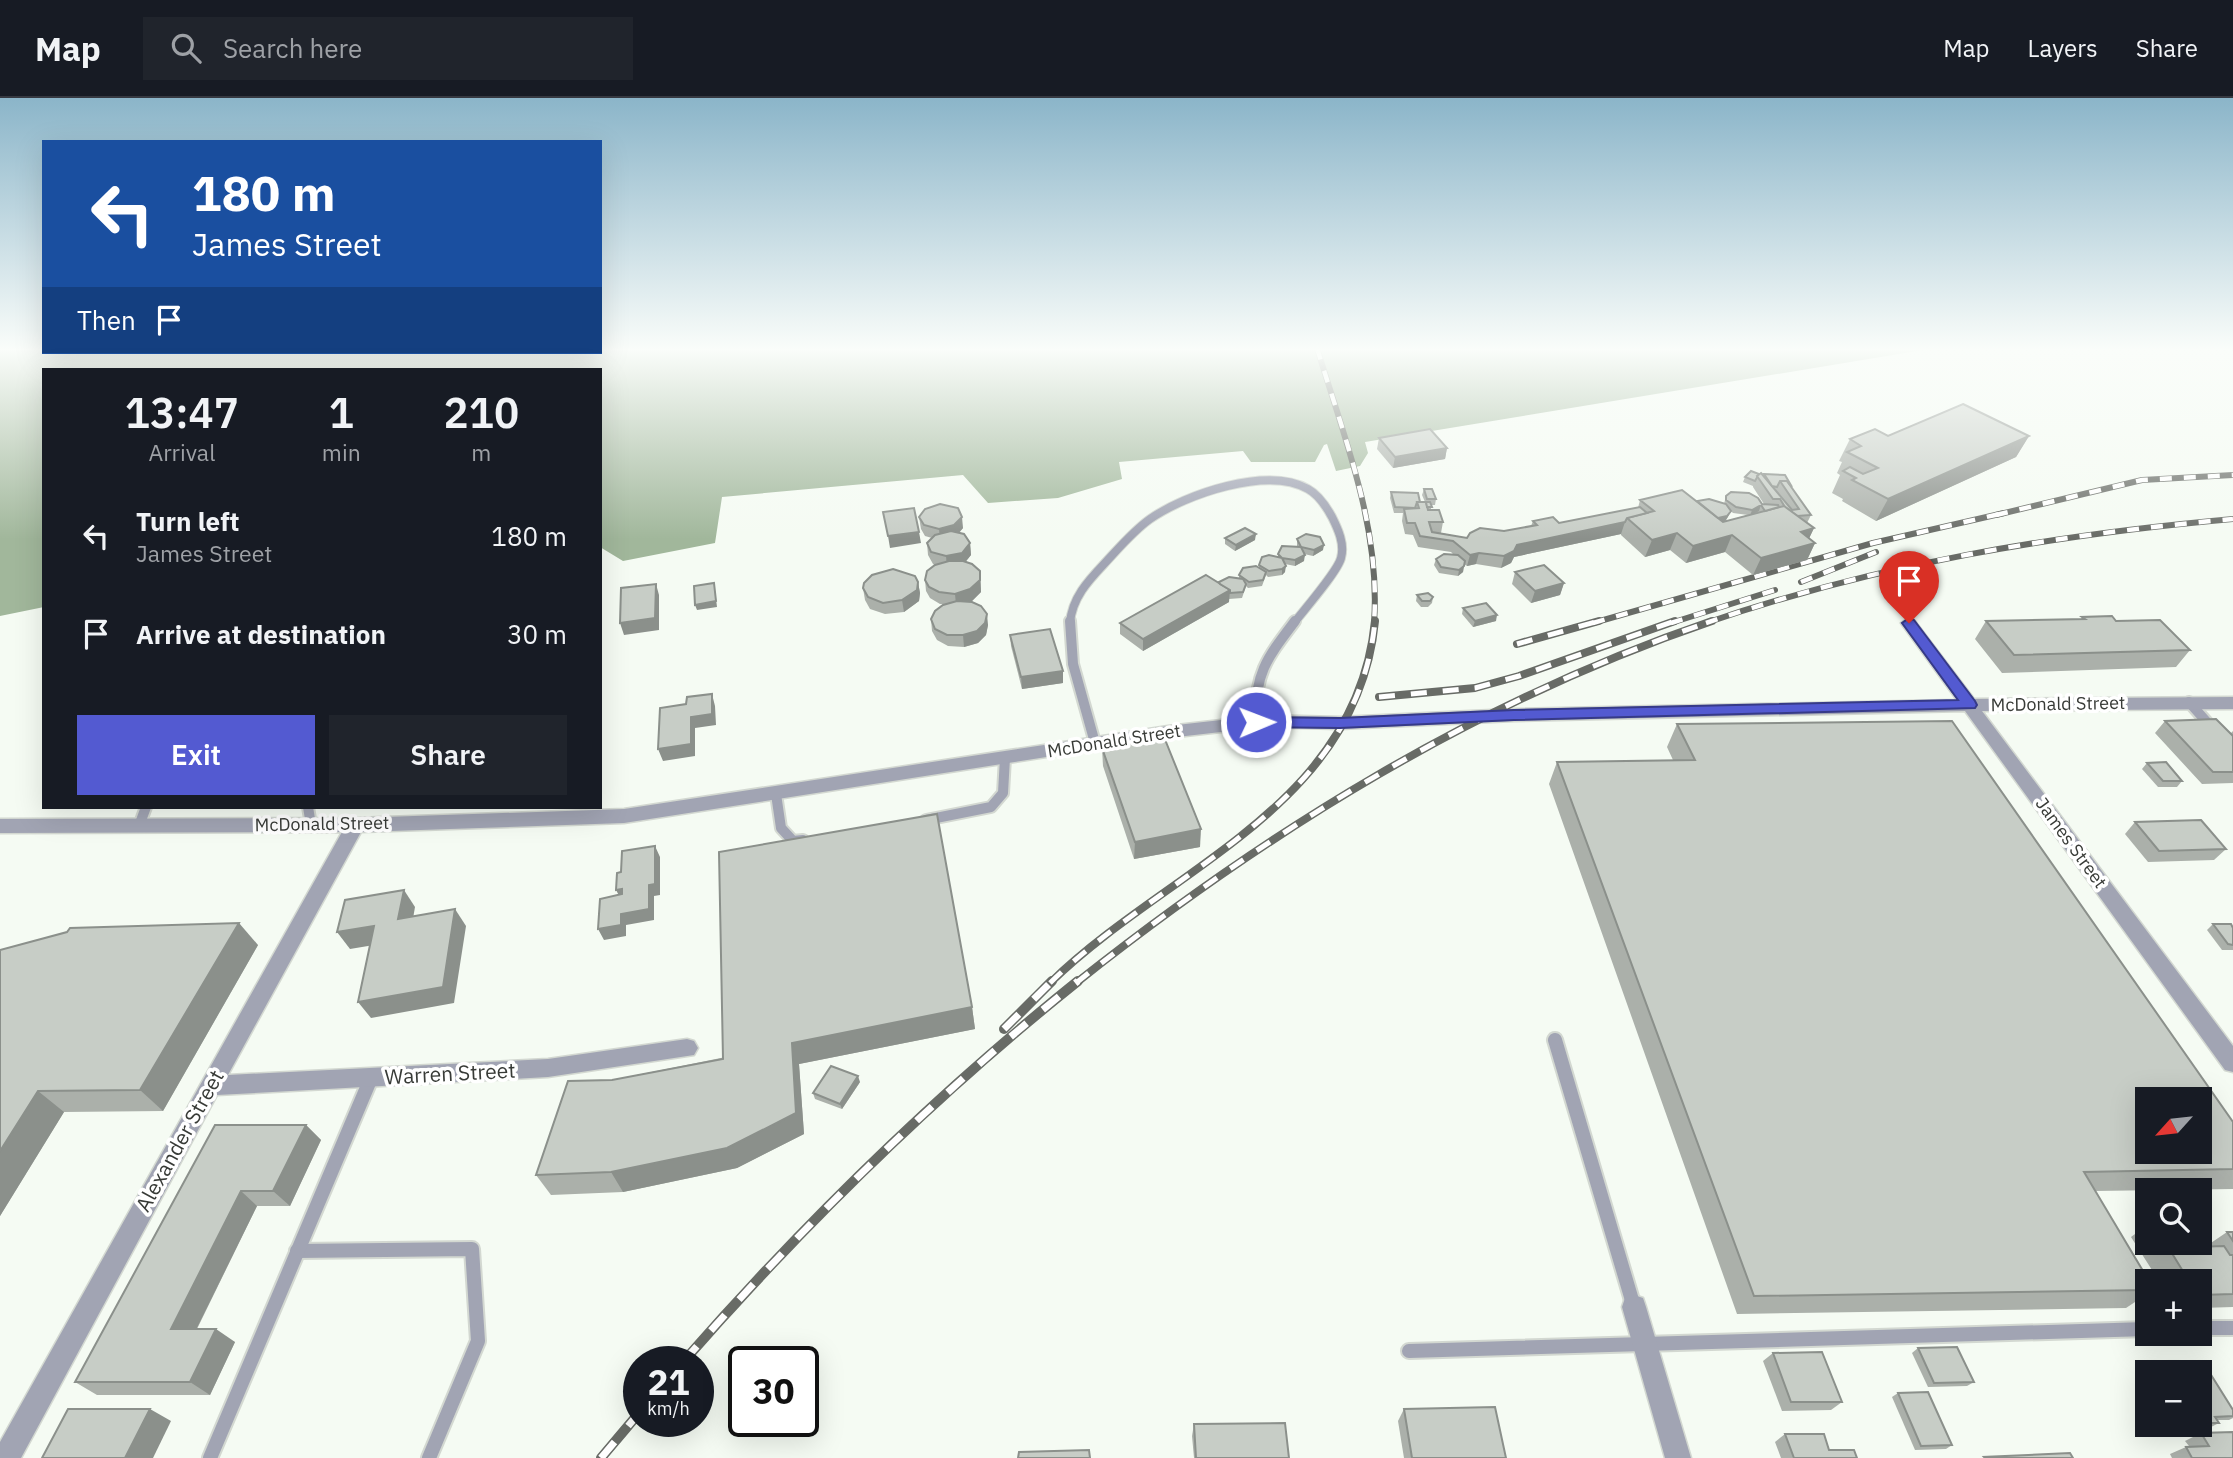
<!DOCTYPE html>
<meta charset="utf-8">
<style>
:root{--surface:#171b24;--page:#20242c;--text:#f1f3f6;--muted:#9ea1a6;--line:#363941;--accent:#535ad1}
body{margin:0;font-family:"IBM Plex Sans",sans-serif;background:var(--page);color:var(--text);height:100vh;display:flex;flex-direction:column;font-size:26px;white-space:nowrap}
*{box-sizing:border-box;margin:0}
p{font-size:23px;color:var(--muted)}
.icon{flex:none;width:38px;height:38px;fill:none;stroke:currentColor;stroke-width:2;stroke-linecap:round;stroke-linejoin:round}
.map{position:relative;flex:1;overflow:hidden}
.drawer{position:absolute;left:42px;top:270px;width:560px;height:441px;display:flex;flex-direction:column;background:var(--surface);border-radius:0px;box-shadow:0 7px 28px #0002}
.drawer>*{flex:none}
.top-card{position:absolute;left:42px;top:42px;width:560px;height:214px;border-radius:0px;box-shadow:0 7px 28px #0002;background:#1a4fa0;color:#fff;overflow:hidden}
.needle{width:46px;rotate:243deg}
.tools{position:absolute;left:2135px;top:989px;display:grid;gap:14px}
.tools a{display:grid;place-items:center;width:77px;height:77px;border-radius:0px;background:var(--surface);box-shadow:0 7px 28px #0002;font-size:35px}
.speed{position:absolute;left:623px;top:1248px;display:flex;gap:14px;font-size:35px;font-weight:700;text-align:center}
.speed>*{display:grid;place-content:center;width:91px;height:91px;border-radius:50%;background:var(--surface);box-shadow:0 7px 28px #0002;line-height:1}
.speed small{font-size:18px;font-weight:400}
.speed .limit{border:4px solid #111;border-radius:10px;background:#fff;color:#111}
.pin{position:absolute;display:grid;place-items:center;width:60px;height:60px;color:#fff;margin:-72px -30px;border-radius:50% 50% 50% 0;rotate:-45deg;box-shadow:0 0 7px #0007}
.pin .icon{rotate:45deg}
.me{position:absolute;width:77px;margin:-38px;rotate:89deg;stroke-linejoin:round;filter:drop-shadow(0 0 5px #0008)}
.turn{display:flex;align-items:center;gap:24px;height:147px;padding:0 35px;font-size:32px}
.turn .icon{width:91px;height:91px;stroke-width:2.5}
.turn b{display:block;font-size:49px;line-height:60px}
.then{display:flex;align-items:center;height:66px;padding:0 35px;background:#0003;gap:14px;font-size:26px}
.eta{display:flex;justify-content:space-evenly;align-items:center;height:119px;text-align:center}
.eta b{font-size:42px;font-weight:600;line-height:49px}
.action{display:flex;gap:14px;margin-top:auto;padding:14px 35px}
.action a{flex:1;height:80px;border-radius:0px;background:var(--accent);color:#fff;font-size:28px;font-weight:600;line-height:80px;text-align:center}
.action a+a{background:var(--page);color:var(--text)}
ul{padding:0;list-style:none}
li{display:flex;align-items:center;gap:21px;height:98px;padding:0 35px}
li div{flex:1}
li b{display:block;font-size:26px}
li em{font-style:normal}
header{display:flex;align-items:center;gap:42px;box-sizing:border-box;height:98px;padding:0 35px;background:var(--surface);border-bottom:2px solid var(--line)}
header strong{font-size:33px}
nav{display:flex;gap:38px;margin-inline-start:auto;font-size:24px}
.search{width:490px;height:63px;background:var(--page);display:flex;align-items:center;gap:18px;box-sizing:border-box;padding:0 24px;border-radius:0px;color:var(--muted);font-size:26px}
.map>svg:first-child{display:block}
</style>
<header>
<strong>Map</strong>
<div class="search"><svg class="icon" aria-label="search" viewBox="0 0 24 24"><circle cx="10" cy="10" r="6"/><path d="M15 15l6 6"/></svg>Search here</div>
<nav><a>Map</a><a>Layers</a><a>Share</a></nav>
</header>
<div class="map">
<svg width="2233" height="1360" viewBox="0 0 2233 1360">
<rect width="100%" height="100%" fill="#f5fbf3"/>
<path fill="#a1b79b" d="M0,250H44V254H600V250H1935L1365,344L1368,355L1360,368L1336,373L1327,346L1324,347L1315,364H1251L1243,353L1119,364L1122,381L1058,400L988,405L963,377L722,399L715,445L623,463L600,449V271H44V509L0,518Z"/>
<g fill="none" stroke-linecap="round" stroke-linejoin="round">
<defs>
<path id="service-far2" d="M1070,525C1072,500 1088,483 1104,466C1119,450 1133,433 1150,421C1186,396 1267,368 1308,391C1319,397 1326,408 1332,419C1338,431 1345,446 1341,460C1338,473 1304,512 1294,525"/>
<g id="service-far1">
<path d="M1070,523L1073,566L1095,645"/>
<path d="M2189,604L2213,631"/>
<path d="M1256,624C1254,576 1267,560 1295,523"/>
<path d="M776,696L781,730L793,743L803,742"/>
<path d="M308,709L311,727"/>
<path d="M926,722L991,709L1003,695L1005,660"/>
<path d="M139,728L146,709"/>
</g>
<g id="service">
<path d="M1555,942L1634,1209"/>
<path d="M297,1153L472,1151L478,1243L429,1360"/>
<path d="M2200,1230H2233"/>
<path d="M1409,1253L2147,1231"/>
<path d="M210,1360L371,980"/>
</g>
<g id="minor">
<path d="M1909,520L1914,522L1974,601L2233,599V611L1982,613L2233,948V974L2225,972L1965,613L1514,623L1340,631L1265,629L1168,640L624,725L361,734L228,977L548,961L687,941L694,943L698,950L694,957L548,979L217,997L21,1360H0V1344L342,734L0,735V721L355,720L624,711L1168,628L1265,617L1340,619L1514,611L1957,602L1901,525Z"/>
<path d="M1634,1197L1643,1200L1646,1209L1691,1360H1665L1622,1209L1625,1200Z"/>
</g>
</defs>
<use href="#service-far2" stroke="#d3d8d1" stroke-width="10"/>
<use href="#service-far1" stroke="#d3d8d1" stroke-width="14"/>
<use href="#service" stroke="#d3d8d1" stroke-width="18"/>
<use href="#minor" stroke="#d3d8d1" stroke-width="3"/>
<use href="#service-far2" stroke="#a1a4b3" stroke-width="8"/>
<use href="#service-far1" stroke="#a1a4b3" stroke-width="10"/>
<use href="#service" stroke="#a1a4b3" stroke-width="14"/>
<use href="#minor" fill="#a1a4b3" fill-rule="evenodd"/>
<defs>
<g id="rail-far2">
<path d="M1317,250C1344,339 1381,430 1374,525"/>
<path d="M1996,417L2142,382L2233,377"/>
<path d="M1801,484L1876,454"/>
<path d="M1593,525L1873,445L2004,415"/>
<path d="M1671,525L1775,492"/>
<path d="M1706,525C1878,466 2053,437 2233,421"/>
</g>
<g id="rail-far1">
<path d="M1517,546L1599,523"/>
<path d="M1379,599L1475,590L1519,578L1675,523"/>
<path d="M1050,885C1166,771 1357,710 1375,523"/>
<path d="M1076,885C1269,732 1477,603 1712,523"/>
</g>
<g id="rail">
<path d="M1004,931L1052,883"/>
<path d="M683,1264C802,1128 937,996 1078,883"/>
<path d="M601,1360L639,1315"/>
</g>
</defs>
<use href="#rail-far2" stroke="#686b66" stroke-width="6"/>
<use href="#rail-far1" stroke="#686b66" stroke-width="8"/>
<use href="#rail" stroke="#686b66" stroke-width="10"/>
<use href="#rail-far2" stroke="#fff" stroke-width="4.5" stroke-dasharray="12" stroke-linecap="butt"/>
<use href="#rail-far1" stroke="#fff" stroke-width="5" stroke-dasharray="16" stroke-linecap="butt"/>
<use href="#rail" stroke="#fff" stroke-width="7" stroke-dasharray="21" stroke-linecap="butt"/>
</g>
<g fill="#abb0aa" fill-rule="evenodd">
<path d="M1888,338H2029L2016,359L1876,423L1842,403L1843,401L1832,395L1840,377L1837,375L1842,364L1839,363L1850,341Z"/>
<path d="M1379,340L1447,350L1445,361L1393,370L1377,351Z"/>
<path d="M1764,376L1785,377L1792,390L1811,417L1807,425L1814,430L1809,440L1815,445L1807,462L1753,477L1725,454L1686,465L1670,452L1645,459L1621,437V436L1514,459L1511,465L1501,470L1476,466L1467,468L1464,466L1463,474L1458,478L1439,475L1434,467L1436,461L1454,457L1451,454L1418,449L1413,437L1405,436L1402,423L1403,415H1394L1390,400L1391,394L1420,404H1425L1422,397L1424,391L1436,401L1435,407H1431V412L1443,424L1441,435L1467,440L1531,428L1533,423L1559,425L1638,410L1640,402L1697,403L1724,406L1726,398L1764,406L1753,389V388L1743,384L1745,379L1763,377ZM1730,412L1733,415L1748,417L1725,423L1728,419Z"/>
<path d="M919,419L963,430L959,435L970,445L971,457L966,463L980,473L981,494L972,503L968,504L988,527L986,537L978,545L964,549L948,548L937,542L932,533L931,521L945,506H940L930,500L926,493L925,482L935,467L933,466L928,457L927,445L932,440L925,438L921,431Z"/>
<path d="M1225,440L1255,442L1235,453L1225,446Z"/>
<path d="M1297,441L1323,452L1313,458L1304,456V463L1295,468L1285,466V474L1282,477L1268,479L1266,477L1262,488L1248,490L1246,488L1242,500L1229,501V504L1143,553L1120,536V525L1219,485L1239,481V477L1259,470V467L1278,459V456L1297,449Z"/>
<path d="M1515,474L1564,485L1560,497L1531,505L1512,486Z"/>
<path d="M918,484L920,495L919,503L904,514L885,516L870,511L865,502L863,490Z"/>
<path d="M1417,497L1433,499L1432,505L1428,509H1421L1416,503Z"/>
<path d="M1463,510L1496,523L1473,529L1462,516Z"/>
<path d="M2082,519L2190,552L2176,569L2002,575L1975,541L1986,523L2081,521Z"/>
<path d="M1010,537L1063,585L1022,591L1011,548Z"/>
<path d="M2165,623L2230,636L2233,633V685L2202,686L2155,635Z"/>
<path d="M1677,626L2233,1024V1091L2095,1093L2147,1183V1196L2126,1210L1737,1216L1549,686L1557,664L1673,662L1667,649Z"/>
<path d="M1102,650L1200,749L1134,761L1103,668Z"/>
<path d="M2147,665L2182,683L2177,689H2158L2142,671Z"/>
<path d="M2135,724L2226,751L2214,762L2148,764L2125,736Z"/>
<path d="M2213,826L2233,830V852H2222L2207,832Z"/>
<path d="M258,847L163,1013L64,1014L0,1118V852Z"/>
<path d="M972,909L975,931L799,966L804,1036L737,1070L623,1094L551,1097L536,1077L612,982Z"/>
<path d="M860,984L842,1011L815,1001L813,995Z"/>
<path d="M215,1027H306L321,1042L290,1108H257L197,1231L235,1244L210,1297H97L75,1284Z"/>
<path d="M2147,1127V1144H2191L2194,1149H2205L2227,1134H2233V1209L2200,1210V1183H2159L2131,1139Z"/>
<path d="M1918,1250L1974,1284L1967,1288L1928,1289L1912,1255Z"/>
<path d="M1773,1255L1842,1304L1831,1312L1782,1313L1763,1263Z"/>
<path d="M2208,1272L2233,1312V1320L2229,1322H2217L2219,1325L2211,1329H2198L2197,1326H2200V1274H2173L2175,1273Z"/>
<path d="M1898,1295L1952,1347L1946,1351L1915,1352L1892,1299Z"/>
<path d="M1404,1311L1506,1360H1404L1398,1323Z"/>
<path d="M1194,1326L1289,1360H1194L1192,1338Z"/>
<path d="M2201,1335L2233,1360H2172L2170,1356L2186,1349L2189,1348L2185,1343Z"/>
<path d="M1785,1336L1829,1352L1857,1360H1781L1775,1344Z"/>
</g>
<g fill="#8b908b">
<path d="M2029,338L2016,359L1876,423L1888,401Z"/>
<path d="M1447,350L1445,361L1393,370L1395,359Z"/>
<path d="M1761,407L1759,413L1750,418L1752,412Z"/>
<path d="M1731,413L1725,424L1714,426L1716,420Z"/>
<path d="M962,419L963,430L956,438L940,442L939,431Z"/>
<path d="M1625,424L1621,436L1514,459L1511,465L1501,470L1504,458L1517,447Z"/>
<path d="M1814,430L1806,447L1815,445L1807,462L1753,477L1761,460L1801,434Z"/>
<path d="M919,434L921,445L890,450L888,438Z"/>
<path d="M1677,435L1670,452L1645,459L1652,442Z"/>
<path d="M1256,436L1255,442L1235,453L1236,447Z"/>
<path d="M1732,437L1725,454L1686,465L1693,448Z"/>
<path d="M970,445L971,457L963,467L947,470L946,458Z"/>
<path d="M1324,447L1323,452L1313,458L1314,452Z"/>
<path d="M1479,455L1476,466L1467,468L1470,457Z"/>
<path d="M1305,457L1304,463L1295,468V462Z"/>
<path d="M1286,468L1285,474L1282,477V471Z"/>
<path d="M1464,468L1463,474L1458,478L1459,472Z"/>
<path d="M980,473L981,494L972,503L956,507L955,496Z"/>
<path d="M918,484L920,495L919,503L904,514L902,502Z"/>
<path d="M714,485L717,509L697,512L695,507Z"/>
<path d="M1564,485L1560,497L1531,505L1535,493Z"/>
<path d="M656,486L659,497V532L624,537L620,525Z"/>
<path d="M1230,492L1229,504L1143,553V541Z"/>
<path d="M987,516L988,527L986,537L978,545L964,549L963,537Z"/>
<path d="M1497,517L1496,523L1473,529L1475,523Z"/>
<path d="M1063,573V585L1022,591L1021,579Z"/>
<path d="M712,596L715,608L716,627L695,630V658L663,663L658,651L691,619Z"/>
<path d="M1201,731L1200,749L1134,761L1135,744Z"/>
<path d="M655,748L660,759V797L654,798V822L626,827V838L604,842L598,831L621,816L649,787Z"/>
<path d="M622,791V803L616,792Z"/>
<path d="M404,792L415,809L410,838L398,821Z"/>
<path d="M455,811L466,828L454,905L371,920L358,904Z"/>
<path d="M239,825L258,847L163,1013L140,992Z"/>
<path d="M374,828L386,845L350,851L337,834Z"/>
<path d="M972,909L975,931L799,966L804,1036L737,1070L623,1094L611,1074L792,945Z"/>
<path d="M858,978L860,984L842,1011L840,1006Z"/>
<path d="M38,993L64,1014L0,1118V1053Z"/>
<path d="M306,1027L321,1042L290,1108L273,1093Z"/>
<path d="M241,1093L257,1108L190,1244L171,1231Z"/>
<path d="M216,1231L235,1244L210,1297L190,1284Z"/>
<path d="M150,1311L171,1323L153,1360H125Z"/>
</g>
<g fill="#c7cdc6" stroke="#8b908b" stroke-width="2" fill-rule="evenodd">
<path d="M1963,306L2029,338L1888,401L1852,382L1856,380L1843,373L1850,369L1863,376L1878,370L1847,354L1861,348L1850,341L1875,331L1888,338Z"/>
<path d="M1430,331L1447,350L1395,359L1379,340Z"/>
<path d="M1751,373L1759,376L1755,383L1745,379Z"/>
<path d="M1761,375L1792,412L1799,411L1780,383H1787L1811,417L1797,418L1785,409L1780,401H1773L1757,378Z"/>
<path d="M1764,376L1785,377L1792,389L1787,383H1780L1777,389L1772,388Z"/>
<path d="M1424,391H1432L1436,401H1427Z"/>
<path d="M1682,392L1723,424L1784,408L1814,430L1801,434L1815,445L1761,460L1732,437L1693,448L1677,435L1652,442L1627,420L1654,413L1640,402Z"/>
<path d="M1391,394L1418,395L1420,404H1417L1415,410L1395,409Z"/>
<path d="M1731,394L1749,395L1758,400L1762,406L1778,407L1779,409L1765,413L1761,407L1752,412L1736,409L1726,402V398Z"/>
<path d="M1709,401L1726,406L1731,413L1727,418L1718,420L1697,403Z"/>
<path d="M1417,404H1426L1428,412H1439L1443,424H1429L1432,434L1467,440L1470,435L1480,430L1504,433L1537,427L1533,423L1553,419L1559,425L1640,409L1647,415L1627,420L1625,424L1517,447L1514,453L1504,458L1479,455L1470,457L1453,443L1420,438L1415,425H1407L1404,411L1419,410Z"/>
<path d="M1423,404H1430L1432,409H1427L1426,404Z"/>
<path d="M940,406L958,410L962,419L954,427L939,431L924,427L919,419L925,411Z"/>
<path d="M914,410L919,434L888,438L883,414Z"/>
<path d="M1245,430L1256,436L1236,447L1225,440Z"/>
<path d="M951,433L964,436L970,445L962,455L946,458L931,454L927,445L935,437Z"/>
<path d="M1306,436L1320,439L1324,447L1314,452L1301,449L1297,441Z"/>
<path d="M1282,448L1301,449L1305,457L1295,462L1282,460L1286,468L1282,471L1269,473L1259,467L1262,459L1269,457L1282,460L1278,456Z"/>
<path d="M1444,456L1458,457L1465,463L1464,468L1459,472L1441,469L1436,461Z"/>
<path d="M949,463H963L972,466L980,473V482L970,491L955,496L939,494L929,489L925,482L927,473L935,467Z"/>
<path d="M1544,467L1564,485L1535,493L1515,474Z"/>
<path d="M1256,468L1266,474L1263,482L1249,484L1239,477L1243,470Z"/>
<path d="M893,471L915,478L918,484L917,492L902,502L883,505L868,499L863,490L864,485L872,477Z"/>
<path d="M1206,477L1230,492L1143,541L1120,525Z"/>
<path d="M1229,479L1243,481L1246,486L1243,494L1230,495V492L1220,486L1219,484Z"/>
<path d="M714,485L716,503L695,507L694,488Z"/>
<path d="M656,486L655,520L620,525L621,490Z"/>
<path d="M1428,495L1433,499L1430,503H1422L1417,497Z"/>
<path d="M957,503L972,504L981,508L987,516L985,525L977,533L963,537H947L935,531L931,521L935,513L943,507Z"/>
<path d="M1486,505L1497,517L1475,523L1463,510Z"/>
<path d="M2112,518L2116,523L2160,522L2190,552L2014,557L1986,523L2085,521L2082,519Z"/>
<path d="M1050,531L1063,573L1021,579L1010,537Z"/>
<path d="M712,596V616L691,619V646L658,651L660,610L686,606L687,599Z"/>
<path d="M2216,621L2233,638V674H2213L2165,623Z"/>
<path d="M1952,623L2233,1024V1071L2084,1074L2149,1183H2147V1192L1754,1198L1557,664L1695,662L1677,626ZM2147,1001H2200V1054H2147Z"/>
<path d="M1164,639L1201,731L1135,744L1102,650Z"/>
<path d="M2166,664L2182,683H2163L2147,665Z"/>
<path d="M937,716L972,909L792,945L796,1015L727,1050L611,1074L536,1077L568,983L612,982L723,961L719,754Z"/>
<path d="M2201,722L2226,751L2159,753L2135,724Z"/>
<path d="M655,748V786L649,787V811L621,816V827L598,831L600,801L622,796V791L616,792L617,775L621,774L622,753Z"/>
<path d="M404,792L398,821L455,811L443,889L358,904L374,828L337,834L345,802Z"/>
<path d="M239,825L140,992L38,993L0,1053V852L67,834L70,830Z"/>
<path d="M2213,826H2231L2233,830V847L2228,846Z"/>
<path d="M831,968L858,978L840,1006L813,995Z"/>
<path d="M215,1027H306L273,1093H241L171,1231H216L190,1284H75Z"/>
<path d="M2227,1134H2233V1143Z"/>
<path d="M2165,1144H2191L2194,1149L2224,1148L2230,1157H2233V1196L2200,1197V1183H2189Z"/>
<path d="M1957,1249L1974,1284L1934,1285L1918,1250Z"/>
<path d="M1822,1254L1842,1304H1791L1773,1255Z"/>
<path d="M2208,1272L2233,1312V1318L2215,1319L2219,1325H2206L2200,1314V1274H2176L2175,1273Z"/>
<path d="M1928,1294L1952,1347L1921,1348L1898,1295Z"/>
<path d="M1495,1309L1506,1360H1412L1404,1311Z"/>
<path d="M68,1311H150L125,1360H42Z"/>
<path d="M1285,1325L1289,1360H1196L1194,1326Z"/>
<path d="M2233,1334V1360H2192L2186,1349L2209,1348L2201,1335Z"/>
<path d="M1785,1336H1824L1829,1352H1854L1857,1360H1794Z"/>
<path d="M1089,1352L1090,1360H1018L1019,1354Z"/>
<path d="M2070,1355L2073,1360H1985L1984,1359Z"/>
</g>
<linearGradient id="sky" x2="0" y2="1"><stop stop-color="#8bb5c9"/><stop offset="0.57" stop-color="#fafdfa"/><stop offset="1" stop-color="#fafdfa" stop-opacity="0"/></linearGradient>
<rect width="2233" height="441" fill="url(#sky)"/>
<path fill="#535ad1" stroke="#363a88" stroke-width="2" d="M1909,520L1914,522L1975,603L1977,607L1975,610L1514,622L1340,630L1256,629L1249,624L1256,619L1340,620L1514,612L1958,602L1902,525Z"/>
<g text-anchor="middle" stroke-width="7" stroke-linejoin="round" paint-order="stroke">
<g font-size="18" fill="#383b37" stroke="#fff">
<text transform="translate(2058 606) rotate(-1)" y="6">McDonald Street</text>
<text transform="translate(1114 643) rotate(-9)" y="6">McDonald Street</text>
<text transform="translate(322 726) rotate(-1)" y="6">McDonald Street</text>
<text transform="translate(2071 745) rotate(54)" y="6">James Street</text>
</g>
<g font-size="21" fill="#383b37" stroke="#fff">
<text transform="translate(450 976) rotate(-3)" y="7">Warren Street</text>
<text transform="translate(180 1043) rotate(-61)" y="7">Alexander Street</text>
</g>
</g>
</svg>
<div class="tools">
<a><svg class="needle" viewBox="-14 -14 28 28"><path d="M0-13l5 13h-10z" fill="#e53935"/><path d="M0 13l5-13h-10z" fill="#9ea1a6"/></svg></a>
<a><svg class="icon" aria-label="search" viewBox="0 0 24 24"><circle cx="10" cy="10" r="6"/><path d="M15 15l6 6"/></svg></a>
<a>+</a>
<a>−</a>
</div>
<div class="speed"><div>21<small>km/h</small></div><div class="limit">30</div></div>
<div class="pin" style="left:1909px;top:525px;background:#d93025"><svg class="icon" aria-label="arrive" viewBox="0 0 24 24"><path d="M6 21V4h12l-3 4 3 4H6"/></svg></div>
<svg class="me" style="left:1256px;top:624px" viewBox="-20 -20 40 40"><circle r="17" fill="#535ad1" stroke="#fff" stroke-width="3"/><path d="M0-11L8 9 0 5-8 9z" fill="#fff"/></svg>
<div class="top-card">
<div class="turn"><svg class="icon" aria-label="left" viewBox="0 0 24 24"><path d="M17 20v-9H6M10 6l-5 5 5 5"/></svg><div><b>180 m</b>James Street</div></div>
<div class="then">Then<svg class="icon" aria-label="arrive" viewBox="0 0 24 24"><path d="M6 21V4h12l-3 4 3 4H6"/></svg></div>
</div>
<section class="drawer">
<div class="eta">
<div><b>13:47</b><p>Arrival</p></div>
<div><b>1</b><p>min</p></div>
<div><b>210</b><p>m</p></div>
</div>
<ul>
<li><svg class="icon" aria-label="left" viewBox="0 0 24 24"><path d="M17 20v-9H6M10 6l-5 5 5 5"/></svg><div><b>Turn left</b><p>James Street</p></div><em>180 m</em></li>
<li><svg class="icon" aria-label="arrive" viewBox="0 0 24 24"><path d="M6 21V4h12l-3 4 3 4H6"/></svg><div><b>Arrive at destination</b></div><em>30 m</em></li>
</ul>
<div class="action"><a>Exit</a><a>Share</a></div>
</section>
</div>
